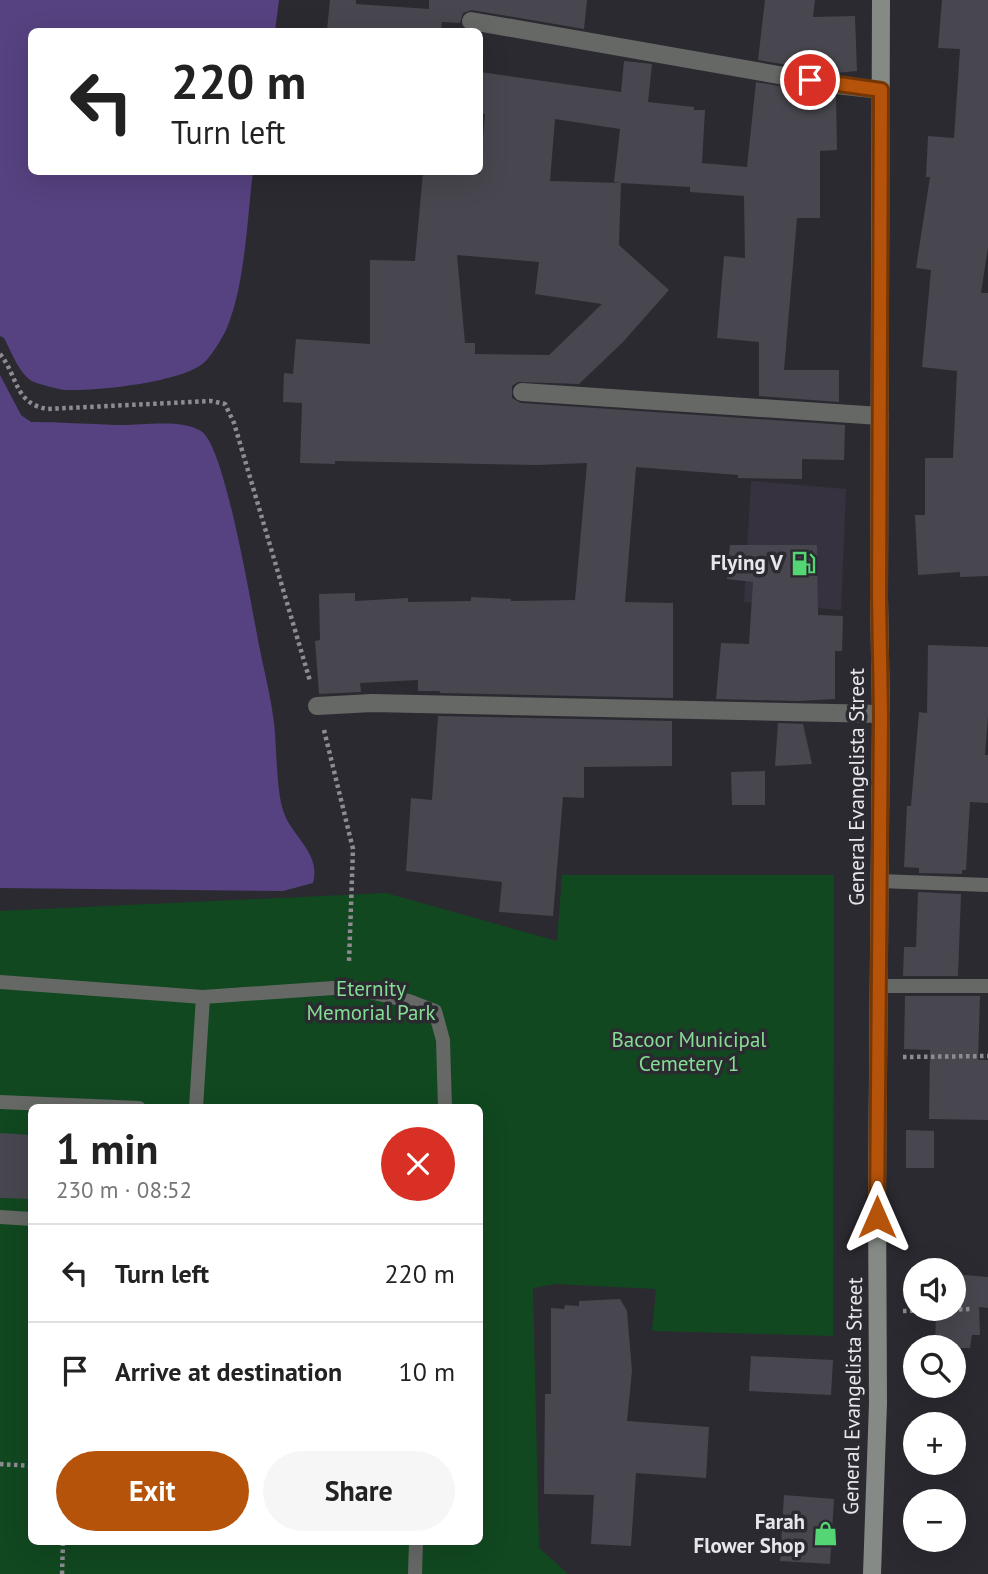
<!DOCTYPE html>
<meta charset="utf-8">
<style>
:root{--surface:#fff;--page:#f6f6f6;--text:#222;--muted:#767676;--line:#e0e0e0;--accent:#b45309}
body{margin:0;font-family:"PT Sans",sans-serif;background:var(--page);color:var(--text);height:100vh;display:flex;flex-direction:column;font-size:26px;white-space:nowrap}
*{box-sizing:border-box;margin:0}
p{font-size:23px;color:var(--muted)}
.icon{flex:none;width:38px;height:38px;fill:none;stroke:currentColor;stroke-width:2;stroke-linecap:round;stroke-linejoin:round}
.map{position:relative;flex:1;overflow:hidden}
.drawer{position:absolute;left:28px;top:1104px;width:455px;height:441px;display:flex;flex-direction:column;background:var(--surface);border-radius:10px;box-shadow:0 7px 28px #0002}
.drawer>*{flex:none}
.banner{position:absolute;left:28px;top:28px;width:455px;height:147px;border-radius:10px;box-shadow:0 7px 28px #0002;background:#fff;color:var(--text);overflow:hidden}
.tools{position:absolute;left:903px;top:1258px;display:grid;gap:14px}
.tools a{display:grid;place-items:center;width:63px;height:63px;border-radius:50%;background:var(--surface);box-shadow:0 7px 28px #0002;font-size:35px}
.pin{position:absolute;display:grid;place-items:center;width:60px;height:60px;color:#fff;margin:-30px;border:4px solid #fff;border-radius:50%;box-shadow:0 2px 7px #0007}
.me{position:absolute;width:77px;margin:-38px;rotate:0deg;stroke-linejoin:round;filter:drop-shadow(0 0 5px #0008)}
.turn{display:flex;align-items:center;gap:24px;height:147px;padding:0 28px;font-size:32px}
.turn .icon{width:91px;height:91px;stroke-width:2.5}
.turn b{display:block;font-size:49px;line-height:60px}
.round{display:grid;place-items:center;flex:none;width:74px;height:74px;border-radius:37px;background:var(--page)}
.overview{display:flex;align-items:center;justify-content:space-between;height:119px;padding:0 28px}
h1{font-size:42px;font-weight:700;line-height:52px}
.button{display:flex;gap:14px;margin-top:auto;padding:14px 28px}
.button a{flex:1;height:80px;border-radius:42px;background:var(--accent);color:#fff;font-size:28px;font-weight:700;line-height:80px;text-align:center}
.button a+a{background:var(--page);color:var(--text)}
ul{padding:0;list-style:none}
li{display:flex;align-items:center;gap:21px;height:98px;padding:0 28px;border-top:2px solid var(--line)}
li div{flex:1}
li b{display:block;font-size:26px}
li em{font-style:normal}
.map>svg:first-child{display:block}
</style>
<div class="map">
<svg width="988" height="1574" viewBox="0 0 988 1574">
<rect width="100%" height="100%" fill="#2c2a31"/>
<path fill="#36323f" d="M751,481L846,489L841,610L744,602Z"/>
<path fill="#114820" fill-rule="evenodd" d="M562,875H834L833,1336L652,1331L656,1289L555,1284L533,1288L539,1548L568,1574H0V911L386,893L557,941ZM32,1108H480V1542H32Z"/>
<g fill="#564280">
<path d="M0,0H279L275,31L32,32V172H253C247,219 245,287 226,330C221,340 210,359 201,365C175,383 97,391 65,390C56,389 43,385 34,382C20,376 11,351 4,338L0,336Z"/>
<path d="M0,375L21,415L31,422C59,422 88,424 116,425C140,426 180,418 201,431C225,445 252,610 259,645C264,671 271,697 274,723C277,748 276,792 284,813C293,838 321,853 313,883L283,891L0,888Z"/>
</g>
<g fill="#48464e" fill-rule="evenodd">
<path d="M330,0H356V4L429,9V0H587L584,29L472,10L463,13L460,23L442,22L441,32L327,30Z"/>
<path d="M765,0H815L813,17L855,16L857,71L836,73L758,60Z"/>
<path d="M942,0H988V247L981,293H988V576L960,577V572L918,575L915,515H925V458H953L957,371L922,367L931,270L916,268L930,177H926L928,136L954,138L960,49L938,48Z"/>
<path d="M624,61L652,64L648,102L694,107V110H705L702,163L747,167L756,82L836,96L837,150L820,151V218H797L784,370H839V402L759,396V342L717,338L724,256L745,258L744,196L690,192V187L621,183L619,245L669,290L623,342L579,384L518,382L512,386V398L521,403L845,425L844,460L802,459V479L738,478V475L636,467L625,602L673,603V698L440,693V691H418V680L360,683L361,692L319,694L315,641L320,640L319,594L355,593V601L408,598V602L471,601V597L511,599V601L575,600L587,463L536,465L335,461V464L300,463L302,403L283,402L284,373L293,374L296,339L370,344V260L415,261L423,172L480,174L485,114L480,113V72L621,92ZM555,119L620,129L614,182L621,183L550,181ZM457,255L539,262L535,294L602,304L549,355L475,354V343H465Z"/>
<path d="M730,545H817L818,615L843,616L842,651H835V699L798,701L716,699L721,643L749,644L753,582L727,579Z"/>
<path d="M928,645L988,647V716L985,755H988V803L970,802L966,870H962V874L919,873V868L904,867L907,806H911L919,712L927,713Z"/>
<path d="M438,716L672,721V766L584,767V798L563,797L553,916L499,912L502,882L406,871L411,798L432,800Z"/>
<path d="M778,723L803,724L812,764L775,766Z"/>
<path d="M765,771V805H732L731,772Z"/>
<path d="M918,892L961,894L958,976H903L904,947H916Z"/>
<path d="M905,996H980L978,1060H988V1120L929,1119L930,1050L904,1049Z"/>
<path d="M906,1130L934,1131V1168H906Z"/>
<path d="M0,1133L32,1135V1199L0,1198Z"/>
<path d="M954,1274L988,1277V1308L979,1307L980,1335H972L970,1348H935L936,1309H954Z"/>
<path d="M620,1299L627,1311L632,1371L627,1421L709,1427L706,1478L636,1473L631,1546L591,1544L594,1495L544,1494L545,1394H551V1308L564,1309L565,1305L579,1306V1301Z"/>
<path d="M751,1356L833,1360L831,1395L749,1391Z"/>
<path d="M784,1495L834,1499L830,1564L780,1561Z"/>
</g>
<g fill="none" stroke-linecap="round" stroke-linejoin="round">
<g stroke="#8e8c92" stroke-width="4.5" stroke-dasharray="3.5 3.5" stroke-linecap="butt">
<path d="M0,354C18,376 14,403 47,409L211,401L225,404L234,423L310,681"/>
<path d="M324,730L353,849L349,962"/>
<path d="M903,1057L988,1056"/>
<path d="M903,1311L973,1309"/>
<path d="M0,1464L32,1466"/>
<path d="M62,1574L63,1542"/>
</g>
<g stroke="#656865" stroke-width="14">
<path d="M879,881L988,885"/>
<path d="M0,982L203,997L196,1108"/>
<path d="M878,986H988"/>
<path d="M203,997L348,987L409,1001L435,1011L443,1040L445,1108"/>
<path d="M0,1102L139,1108"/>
<path d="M0,1217L32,1219"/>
<path d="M415,1574L416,1542"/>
</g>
<g stroke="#656865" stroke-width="18">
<path d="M471,21L836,85L881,90"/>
<path d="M522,392L880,416"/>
<path d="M317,706L372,703L881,714"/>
</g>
<path stroke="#858a86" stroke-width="18" d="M872,1574L878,1403L877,1194L881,714L879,597L881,0"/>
</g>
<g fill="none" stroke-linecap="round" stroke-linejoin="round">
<defs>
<path id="route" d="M810,80L881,90L879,597L881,715L877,1217"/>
</defs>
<use href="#route" stroke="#753606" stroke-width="18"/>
<use href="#route" stroke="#b45309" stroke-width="12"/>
</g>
<defs>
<symbol id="fuel-bare" viewBox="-9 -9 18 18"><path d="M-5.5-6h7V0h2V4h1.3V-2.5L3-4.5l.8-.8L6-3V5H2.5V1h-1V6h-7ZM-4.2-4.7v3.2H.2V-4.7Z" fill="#53d673" stroke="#2c2a31" stroke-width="2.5" paint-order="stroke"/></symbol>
<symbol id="shop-bare" viewBox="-9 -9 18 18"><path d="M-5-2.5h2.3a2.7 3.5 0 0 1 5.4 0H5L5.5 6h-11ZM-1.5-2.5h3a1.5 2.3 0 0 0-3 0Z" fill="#53d673" stroke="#2c2a31" stroke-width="2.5" paint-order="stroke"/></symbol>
</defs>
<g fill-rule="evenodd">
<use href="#fuel-bare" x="786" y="546" width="35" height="35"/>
<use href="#shop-bare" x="808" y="1516" width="35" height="35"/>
</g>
<g text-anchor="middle" stroke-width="7" stroke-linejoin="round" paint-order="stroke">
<g font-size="21" font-weight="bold" fill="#e7e6eb" stroke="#2c2a31" text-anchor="end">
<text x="783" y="570">Flying V</text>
<text x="805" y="1529">Farah<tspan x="805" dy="24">Flower Shop</tspan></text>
</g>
<g font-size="21" fill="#e7e6eb" stroke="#2c2a31">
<text transform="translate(857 787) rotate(-90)" y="7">General Evangelista Street</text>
<text transform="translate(853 1396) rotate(-89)" y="7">General Evangelista Street</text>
</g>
<g font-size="21" fill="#86dd95" stroke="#2c2a31">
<text x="371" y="996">Eternity<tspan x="371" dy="24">Memorial Park</tspan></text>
<text x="689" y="1047">Bacoor Municipal<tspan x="689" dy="24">Cemetery 1</tspan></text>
</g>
</g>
</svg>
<div class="tools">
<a><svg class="icon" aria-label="sound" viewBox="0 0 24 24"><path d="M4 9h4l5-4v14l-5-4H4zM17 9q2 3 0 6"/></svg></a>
<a><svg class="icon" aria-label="search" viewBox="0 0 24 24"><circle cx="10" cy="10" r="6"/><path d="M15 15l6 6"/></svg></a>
<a>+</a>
<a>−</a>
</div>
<div class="pin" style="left:810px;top:80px;background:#d93025"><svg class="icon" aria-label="arrive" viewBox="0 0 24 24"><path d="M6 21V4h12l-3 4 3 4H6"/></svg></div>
<svg class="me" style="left:877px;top:1217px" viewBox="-20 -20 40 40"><path d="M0-17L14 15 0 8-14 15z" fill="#b45309" stroke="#fff" stroke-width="4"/></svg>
<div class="banner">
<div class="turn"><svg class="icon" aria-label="left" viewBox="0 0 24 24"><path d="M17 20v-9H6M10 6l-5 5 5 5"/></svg><div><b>220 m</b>Turn left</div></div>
</div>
<section class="drawer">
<div class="overview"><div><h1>1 min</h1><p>230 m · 08:52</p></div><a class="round" style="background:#d93025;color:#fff"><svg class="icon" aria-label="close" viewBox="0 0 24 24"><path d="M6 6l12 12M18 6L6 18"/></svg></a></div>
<ul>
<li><svg class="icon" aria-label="left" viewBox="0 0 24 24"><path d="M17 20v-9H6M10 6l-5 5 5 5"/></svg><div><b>Turn left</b></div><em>220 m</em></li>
<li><svg class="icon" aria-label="arrive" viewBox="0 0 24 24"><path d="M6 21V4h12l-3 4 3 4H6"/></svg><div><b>Arrive at destination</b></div><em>10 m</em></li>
</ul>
<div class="button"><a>Exit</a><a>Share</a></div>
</section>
</div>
